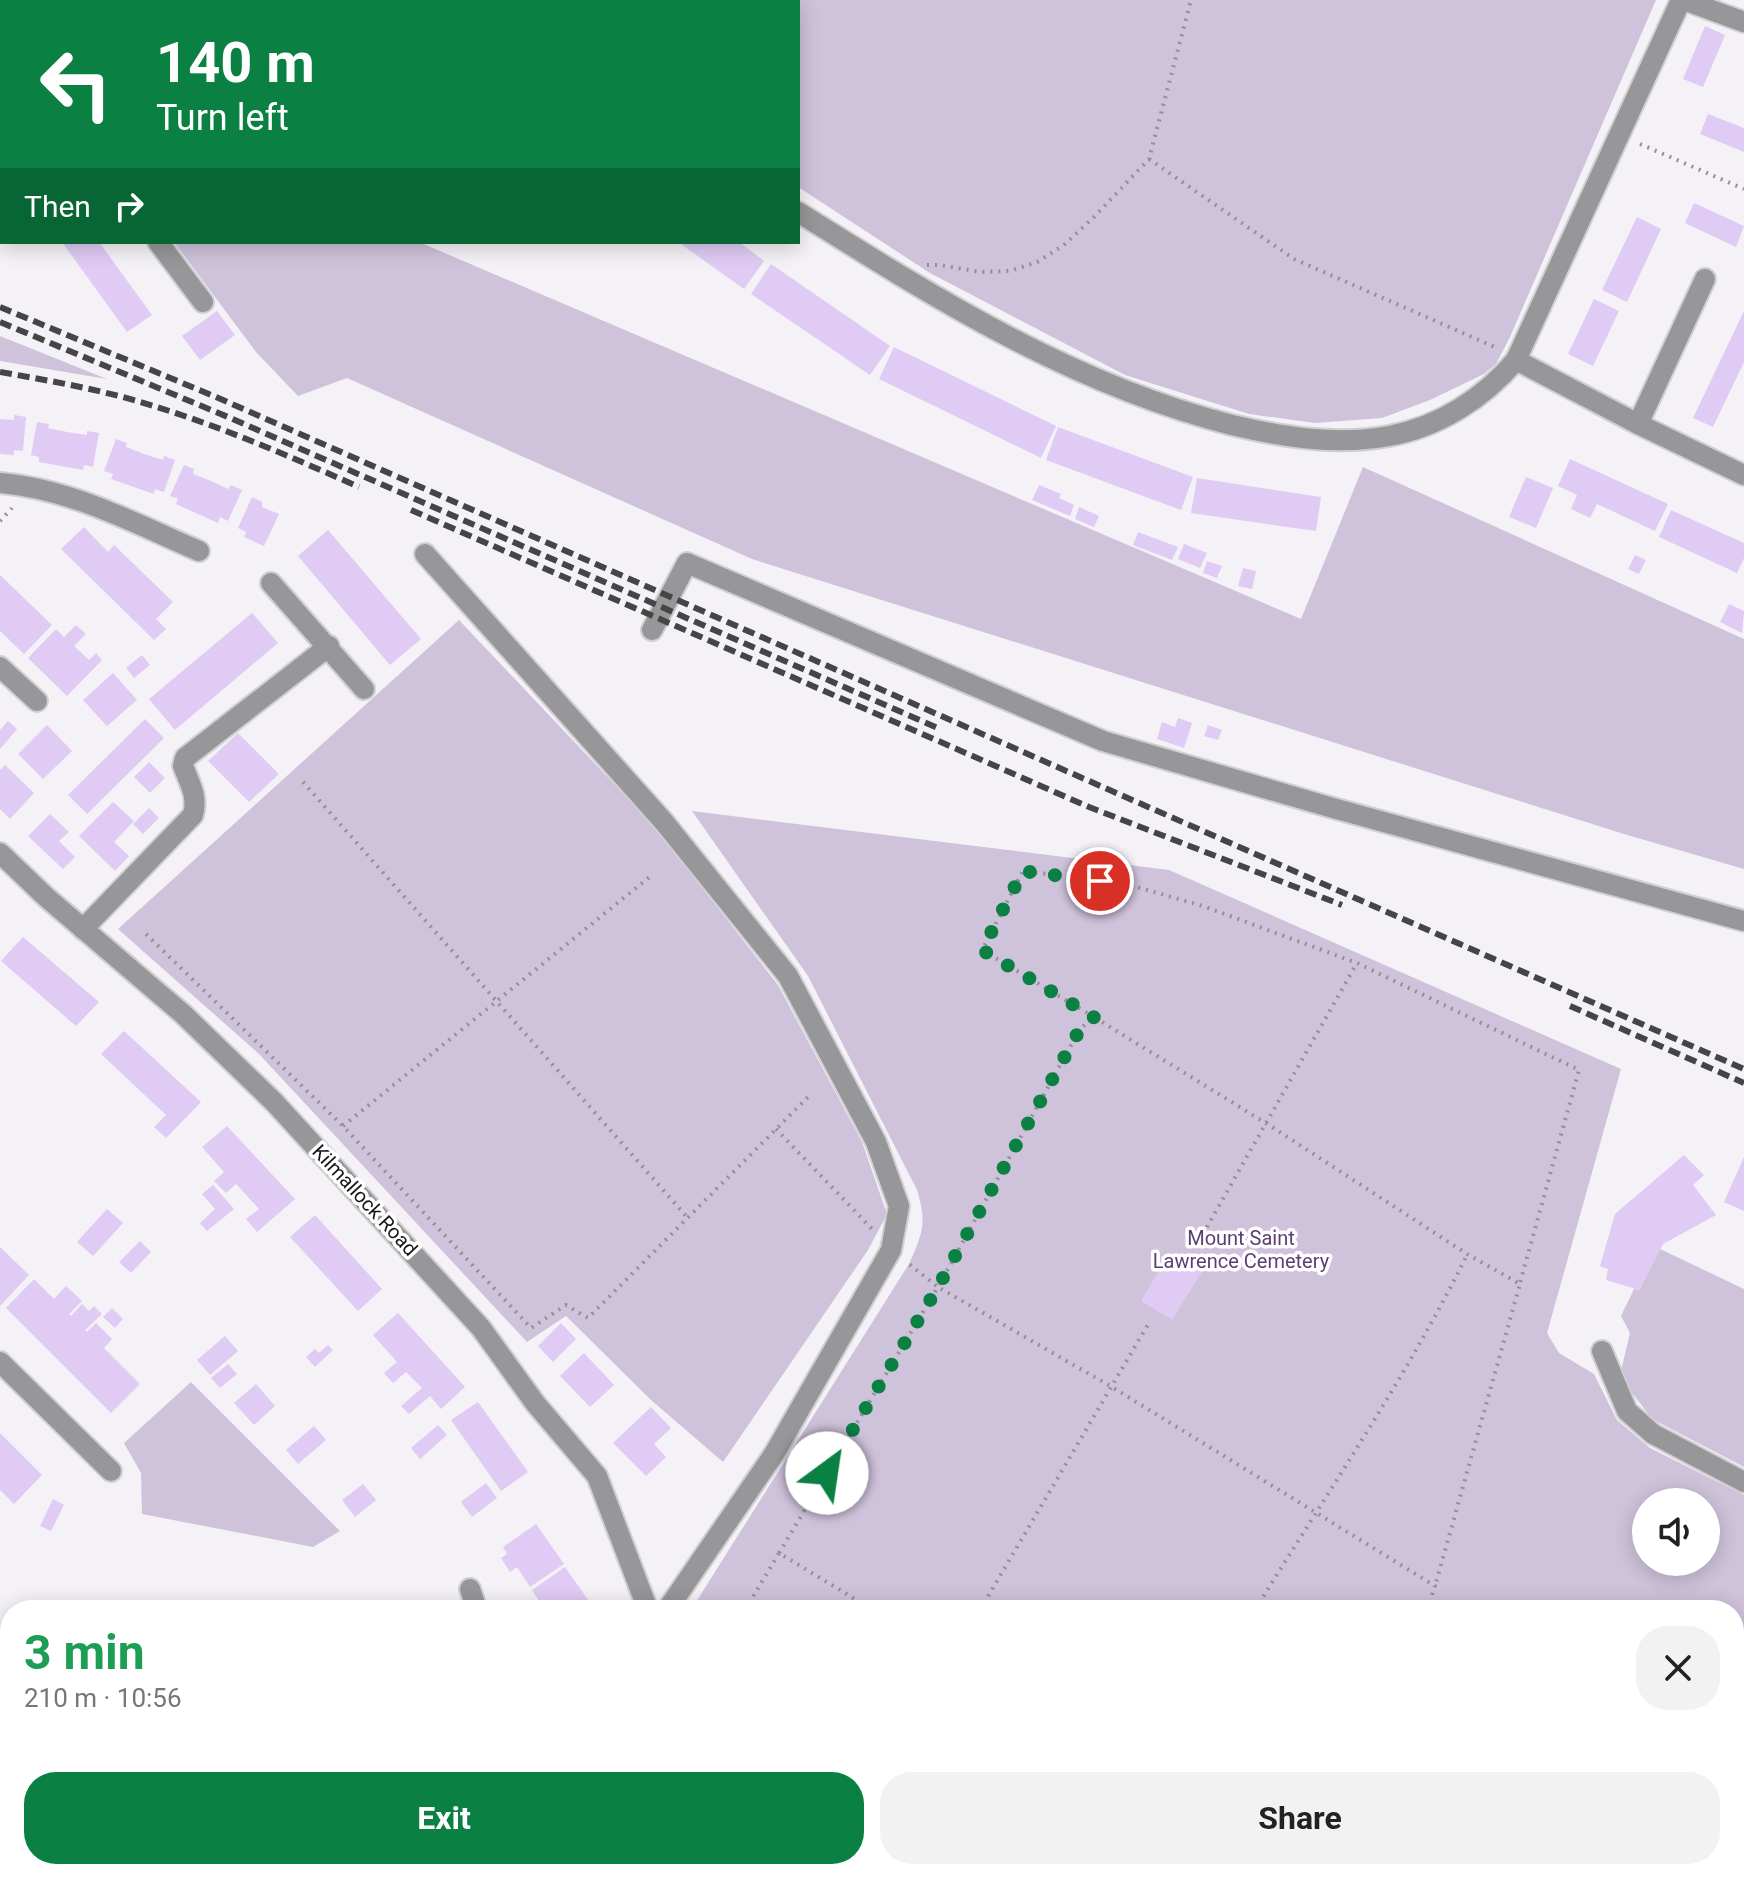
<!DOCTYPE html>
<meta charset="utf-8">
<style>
:root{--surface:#fff;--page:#f2f2f2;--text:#222;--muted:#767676;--accent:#0b8043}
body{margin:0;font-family:Roboto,sans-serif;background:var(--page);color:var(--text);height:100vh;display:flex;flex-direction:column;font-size:30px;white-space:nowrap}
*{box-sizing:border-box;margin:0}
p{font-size:26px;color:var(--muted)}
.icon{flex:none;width:44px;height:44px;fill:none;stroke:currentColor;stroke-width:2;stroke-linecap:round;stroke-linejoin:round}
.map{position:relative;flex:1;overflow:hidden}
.sheet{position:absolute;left:0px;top:1600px;width:1744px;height:280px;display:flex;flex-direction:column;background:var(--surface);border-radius:32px 32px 0 0;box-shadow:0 4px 20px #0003}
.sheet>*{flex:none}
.top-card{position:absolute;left:0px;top:0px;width:800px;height:244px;box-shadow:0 4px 20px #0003;background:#0b8043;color:#fff;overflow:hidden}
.buttons{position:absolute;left:1632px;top:1488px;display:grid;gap:16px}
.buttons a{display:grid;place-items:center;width:88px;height:88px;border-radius:50%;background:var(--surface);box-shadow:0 4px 20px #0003;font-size:40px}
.pin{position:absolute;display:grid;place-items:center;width:68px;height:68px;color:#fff;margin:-34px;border:4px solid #fff;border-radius:50%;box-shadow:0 2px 8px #0007}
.me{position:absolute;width:88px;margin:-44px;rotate:31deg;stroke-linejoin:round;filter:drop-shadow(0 0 6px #0008)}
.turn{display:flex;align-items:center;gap:28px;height:168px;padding:0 24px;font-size:36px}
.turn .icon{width:104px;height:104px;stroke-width:2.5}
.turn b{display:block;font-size:56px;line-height:68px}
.then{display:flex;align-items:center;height:76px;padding:0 24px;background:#0003;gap:16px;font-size:30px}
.round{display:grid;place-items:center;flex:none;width:84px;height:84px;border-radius:32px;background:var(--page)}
.headline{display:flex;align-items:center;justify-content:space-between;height:136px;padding:0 24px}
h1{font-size:48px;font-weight:700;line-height:60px;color:#1e9e55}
.action{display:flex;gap:16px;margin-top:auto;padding:16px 24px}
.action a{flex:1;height:92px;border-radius:32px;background:var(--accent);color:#fff;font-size:32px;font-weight:700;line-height:92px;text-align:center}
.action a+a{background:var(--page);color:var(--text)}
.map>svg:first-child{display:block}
</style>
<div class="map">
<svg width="1744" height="1880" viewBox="0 0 1744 1880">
<rect width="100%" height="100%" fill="#f4f2f6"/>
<g fill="#cfc2db" fill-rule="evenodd">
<path d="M658,0H1656L1510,337L1496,364L1484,374L1430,400L1382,418L1315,423L1249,414L1125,375L930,273L798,187V2H655Z"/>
<path d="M174,242H419L1301,619L1363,467L1744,639V869L1624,834L752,559L347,378L298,396L256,352Z"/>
<path d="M0,336L107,379L0,361Z"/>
<path d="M459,620L652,824L778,985L862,1142L887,1214L868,1250L723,1462L651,1400L566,1316L527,1342L259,1054L118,929Z"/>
<path d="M692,811L1169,870L1621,1069L1547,1333L1559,1353L1594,1374L1617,1420L1650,1448L1744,1495V1880H1402L1404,1870H1734V1610H691L909,1264C923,1232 927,1223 917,1190L808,976ZM1646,1502H1706V1562H1646Z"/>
<path d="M1660,1249L1744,1289V1467L1652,1419L1630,1390L1621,1371L1630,1333L1621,1316L1634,1289L1639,1290Z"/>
<path d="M191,1382L340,1531L313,1547L142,1514L141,1473L124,1443Z"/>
<path d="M803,1870H1350L1341,1880H811Z"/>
</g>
<g fill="#dfcbf4">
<path d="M1705,26L1725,35L1703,87L1683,79Z"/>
<path d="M1708,114L1744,128V152L1700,134Z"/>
<path d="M1694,203L1744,226L1736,247L1685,223Z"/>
<path d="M1637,217L1661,229L1627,302L1602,290Z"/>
<path d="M62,242H99L152,315L127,332Z"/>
<path d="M678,242H739L764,261L744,289Z"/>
<path d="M771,264L890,346L870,375L751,294Z"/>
<path d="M1594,299L1619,311L1593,366L1568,354Z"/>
<path d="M217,311L235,335L200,360L182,336Z"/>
<path d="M1744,311V362L1713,427L1693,418Z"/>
<path d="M894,347L1056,426L1041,458L879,379Z"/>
<path d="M14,415L26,417L23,451L14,450V455L0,454V419L14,420Z"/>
<path d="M37,422L49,424L48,428L67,432L87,435V431L99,433L93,467L84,465L83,470L39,462V457L31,455Z"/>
<path d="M1058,427L1193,477L1181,510L1046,460Z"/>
<path d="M116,439L127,443L126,447L144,454L163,460L164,456L175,460L164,492L155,489L154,494L111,479L113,474L104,471Z"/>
<path d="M1570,459L1668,504L1655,531L1597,504L1590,518L1571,509L1577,495L1558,486Z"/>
<path d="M184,465L194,469L193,474L211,481L228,489L231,485L242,490L228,521L220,517L218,523L176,504L178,499L170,496Z"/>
<path d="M1526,477L1553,488L1536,528L1509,517Z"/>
<path d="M1197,478L1321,497L1316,531L1191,513Z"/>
<path d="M1039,485L1061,494L1059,498L1074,505L1070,516L1032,500Z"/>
<path d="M252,497L262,502V507L279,514L264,546L244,537L246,532L238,528Z"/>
<path d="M1079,507L1099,516L1094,527L1075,519Z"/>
<path d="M1671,510L1744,543V558L1737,573L1659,537Z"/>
<path d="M84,527L108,552L114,545L173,602L156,619L166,629L154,640L61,549Z"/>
<path d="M328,530L421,639L390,665L298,556Z"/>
<path d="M1138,532L1178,547L1172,560L1133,545Z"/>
<path d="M1184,544L1207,553L1200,568L1178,559Z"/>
<path d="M1635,555L1646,560L1639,574L1628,569Z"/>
<path d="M1207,561L1222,566L1217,578L1203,573Z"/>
<path d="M1243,568L1256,571L1252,589L1238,586Z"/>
<path d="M0,575L52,625L24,654L0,631Z"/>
<path d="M1729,604L1744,611L1742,633L1720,622Z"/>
<path d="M252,613L278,643L175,730L149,699Z"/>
<path d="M76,625L86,634L74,646L89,660L96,653L102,660L67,696L28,658L56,629L64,637Z"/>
<path d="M142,655L150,665L134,678L126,668Z"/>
<path d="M113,673L137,700L107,726L83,700Z"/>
<path d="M1178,718L1192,723L1184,748L1157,739L1162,722L1175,727Z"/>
<path d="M145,719L164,738L87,814L68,795Z"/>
<path d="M8,721L17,729L0,749V730Z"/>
<path d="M47,725L72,751L43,779L18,754Z"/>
<path d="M1208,725L1222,730L1218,740L1204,736Z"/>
<path d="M238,733L279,774L249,802L208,761Z"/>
<path d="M149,762L165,778L150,793L134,777Z"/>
<path d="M5,765L34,793L10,819L0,809V770Z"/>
<path d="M113,802L134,821L114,842L129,856L115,871L79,836Z"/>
<path d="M149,808L159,818L143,834L133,824Z"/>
<path d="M50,814L69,832L59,841L75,857L63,869L28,836Z"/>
<path d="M23,937L99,1002L76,1026L1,961Z"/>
<path d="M124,1031L201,1102L166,1138L154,1127L166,1115L101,1054Z"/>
<path d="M227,1126L295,1199L257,1232L246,1219L259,1209L236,1184L226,1193L214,1181L224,1172L202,1147Z"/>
<path d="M1684,1155L1704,1175L1693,1185L1716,1215L1663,1244L1639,1290L1606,1280L1608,1269L1600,1266L1615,1214Z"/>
<path d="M1744,1157V1211L1724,1202Z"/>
<path d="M213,1185L234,1209L207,1231L200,1223L215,1209L202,1194Z"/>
<path d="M107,1209L123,1223L93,1256L77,1242Z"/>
<path d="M315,1215L382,1289L358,1311L290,1237Z"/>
<path d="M140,1241L151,1252L131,1273L119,1262Z"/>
<path d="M0,1247L29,1275L0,1306Z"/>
<path d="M1169,1253L1202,1272L1172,1320L1141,1301Z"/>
<path d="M34,1279L54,1299L66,1286L82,1301L69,1314L71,1316L82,1304L89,1311L94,1306L102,1314L85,1330L87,1332L96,1323L112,1339L104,1348L140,1384L111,1413L6,1308Z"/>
<path d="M112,1308L123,1319L115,1328L103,1317Z"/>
<path d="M398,1313L465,1387L441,1409L430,1396L409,1414L401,1406L422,1388L406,1372L393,1383L384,1373L397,1362L373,1335Z"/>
<path d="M561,1323L576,1339L553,1362L538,1346Z"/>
<path d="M225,1336L238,1351L210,1375L197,1360Z"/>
<path d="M328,1345L333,1350L315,1367L306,1357L315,1349L319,1353Z"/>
<path d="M584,1353L614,1385L590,1407L560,1376Z"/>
<path d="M228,1364L237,1374L220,1388L211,1378Z"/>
<path d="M256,1384L275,1406L254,1425L234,1403Z"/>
<path d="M478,1402L528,1472L501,1491L451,1420Z"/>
<path d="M651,1407L671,1428L654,1444L666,1457L646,1476L613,1443Z"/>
<path d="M438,1425L447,1435L420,1459L411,1448Z"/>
<path d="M314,1426L326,1440L298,1464L286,1450Z"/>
<path d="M0,1433L42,1475L14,1504L0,1490Z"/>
<path d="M486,1483L497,1498L472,1517L461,1502Z"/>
<path d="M363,1484L376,1500L355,1517L342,1500Z"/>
<path d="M53,1499L64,1505L51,1531L40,1526Z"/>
<path d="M536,1524L564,1564L530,1587L517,1567L510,1572L501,1558L507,1554L503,1547Z"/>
<path d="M565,1567L591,1604L582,1610H545L532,1590Z"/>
<path d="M0,1777L10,1780V1790L2,1810H0Z"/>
<path d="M10,1807V1834L0,1833V1819L6,1808Z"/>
<path d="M146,1870H195L208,1875L207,1880H142Z"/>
<path d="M527,1870H619L644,1880H523Z"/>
<path d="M694,1870H730L736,1880H724L732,1874L718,1880H698Z"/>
</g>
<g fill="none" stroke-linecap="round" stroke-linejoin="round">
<defs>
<g id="minor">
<path d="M1684,0L1744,22"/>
<path d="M628,2L631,0"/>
<path d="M0,137L2,135"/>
<path d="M798,212C935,298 1073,385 1232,425C1283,437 1337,446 1389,436C1439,427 1484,398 1516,360L1681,0"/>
<path d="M158,242L203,302"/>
<path d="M1516,360L1638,424L1744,475"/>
<path d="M1638,424L1705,279"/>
<path d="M0,483C71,489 134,523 199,551"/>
<path d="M425,554L664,822L788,976L876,1142L899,1206L891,1250L774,1454L667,1610"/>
<path d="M271,583L364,689"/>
<path d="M652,630L687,563L1103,741L1333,808L1744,921"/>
<path d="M0,667L37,701"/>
<path d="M0,853L46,897L183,1014L274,1102L481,1328L535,1403L597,1476L648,1610"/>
<path d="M83,929L193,815C198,796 190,784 183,766L185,758L329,646"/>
<path d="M1602,1351L1627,1411L1653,1434L1744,1482"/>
<path d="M0,1362L111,1471"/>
<path d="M470,1589L477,1610"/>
<path d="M757,1870L763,1880"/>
<path d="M83,1880L90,1870"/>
<path d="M481,1880L488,1870"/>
</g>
<g id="major">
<path d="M0,1716L10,1720"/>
<path d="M375,1870L398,1880"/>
</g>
</defs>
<use href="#minor" stroke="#d0cfd2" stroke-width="24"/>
<use href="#major" stroke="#d0cfd2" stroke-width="24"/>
<g stroke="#929093" stroke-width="4" stroke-dasharray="2 6" stroke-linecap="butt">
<path d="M1640,144L1744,189"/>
<path d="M1149,159L1294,259L1497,348"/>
<path d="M927,265H940L980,272L1010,271L1037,262L1064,245L1094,217L1149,159L1191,0"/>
<path d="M0,521L12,508"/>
<path d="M303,782L687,1217"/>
<path d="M146,934L343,1126L531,1328L566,1305L588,1318L809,1096"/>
<path d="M1094,1017L982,950L1023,871L1126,884L1203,906L1357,963L1579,1070L1520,1283"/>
<path d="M343,1126L652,875"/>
<path d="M776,1129L874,1231"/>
<path d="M1195,1248L1357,963"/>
<path d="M779,1553L938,1287L909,1264"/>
<path d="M745,1610L779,1553L873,1610"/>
<path d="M980,1610L1150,1321"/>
<path d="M1255,1610C1327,1493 1406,1378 1467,1255"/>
<path d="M1427,1610L1435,1586L1112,1387L938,1287L1080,1029L1094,1017L1272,1127L1467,1254L1520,1284L1435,1586"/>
<path d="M817,1870L821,1879"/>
<path d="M822,1880L827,1870"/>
<path d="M1089,1880L1095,1870"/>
<path d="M1291,1880L1300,1870"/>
</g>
<use href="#minor" stroke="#979698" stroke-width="20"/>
<use href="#major" stroke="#4d4c4e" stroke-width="20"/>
<g stroke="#454546" stroke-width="6" stroke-dasharray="12 6" stroke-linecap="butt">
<path d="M0,307L216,397L1744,1069"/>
<path d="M0,322L228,417L940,729"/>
<path d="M0,372C46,380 92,388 137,401C213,423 287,455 359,487"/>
<path d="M411,510L1089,807L1342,905"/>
<path d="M1570,1006L1744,1083"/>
</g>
</g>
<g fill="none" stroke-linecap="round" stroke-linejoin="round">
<path stroke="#0b8043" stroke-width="14" stroke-dasharray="0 25.2" d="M827,1473L938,1287L1080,1029L1094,1017L982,950L1023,871L1100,881"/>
</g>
<g text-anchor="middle" stroke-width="7" stroke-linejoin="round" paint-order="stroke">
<g font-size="20" fill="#161617" stroke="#fff">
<text transform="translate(365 1200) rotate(47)" y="7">Kilmallock Road</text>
</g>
<g font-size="20" fill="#5b3f73" stroke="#fff">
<text x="1241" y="1245">Mount Saint<tspan x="1241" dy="23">Lawrence Cemetery</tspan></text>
</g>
</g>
</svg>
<div class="buttons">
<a><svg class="icon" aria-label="sound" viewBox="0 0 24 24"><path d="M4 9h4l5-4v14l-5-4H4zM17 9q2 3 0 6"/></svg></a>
</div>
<div class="pin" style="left:1100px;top:881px;background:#d93025"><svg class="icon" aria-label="arrive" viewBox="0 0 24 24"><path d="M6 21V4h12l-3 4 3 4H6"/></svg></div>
<svg class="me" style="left:827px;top:1473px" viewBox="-20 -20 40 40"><circle r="19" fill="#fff"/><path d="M0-13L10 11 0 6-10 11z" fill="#0b8043"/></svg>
<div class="top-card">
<div class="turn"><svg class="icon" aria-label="left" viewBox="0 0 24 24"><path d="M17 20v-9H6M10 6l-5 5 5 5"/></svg><div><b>140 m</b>Turn left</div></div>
<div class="then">Then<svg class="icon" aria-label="right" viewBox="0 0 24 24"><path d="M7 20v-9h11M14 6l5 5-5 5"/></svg></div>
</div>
<section class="sheet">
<div class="headline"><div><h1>3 min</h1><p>210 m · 10:56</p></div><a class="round"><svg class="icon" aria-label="close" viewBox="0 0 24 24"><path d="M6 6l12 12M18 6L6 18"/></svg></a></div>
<div class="action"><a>Exit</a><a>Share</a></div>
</section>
</div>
